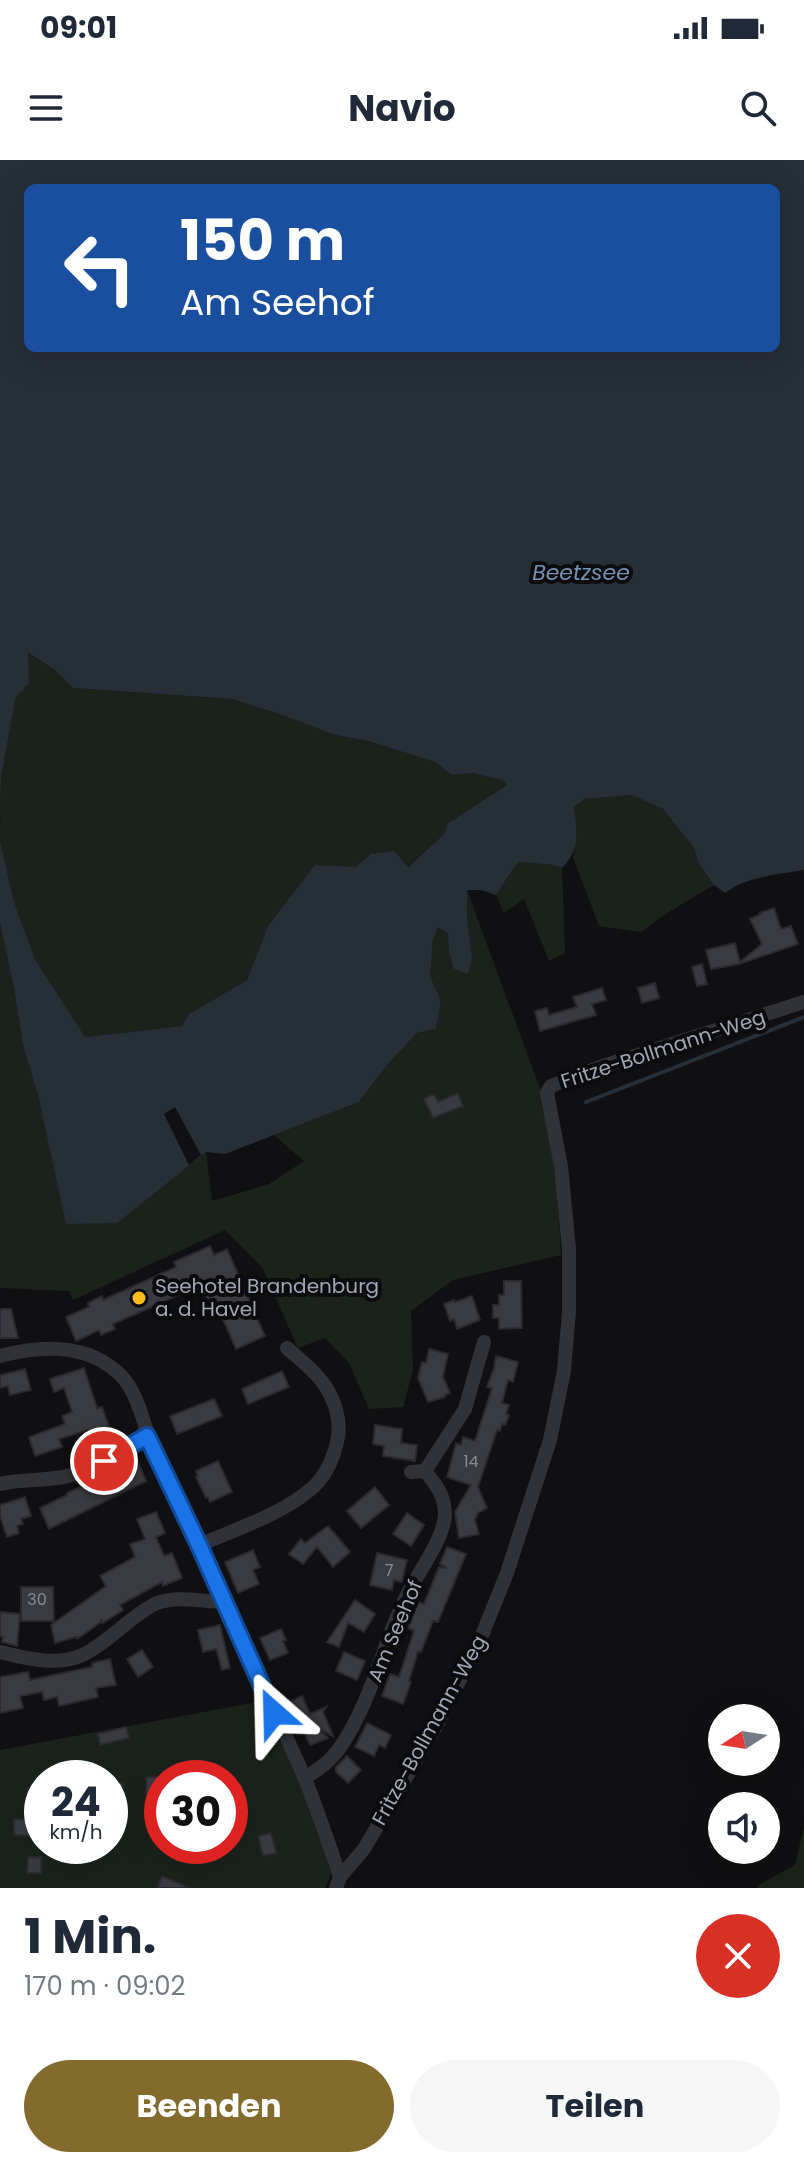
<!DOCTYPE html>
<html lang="de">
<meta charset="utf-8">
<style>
:root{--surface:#fff;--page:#f6f6f7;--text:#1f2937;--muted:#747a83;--accent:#826b2c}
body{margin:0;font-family:Poppins,sans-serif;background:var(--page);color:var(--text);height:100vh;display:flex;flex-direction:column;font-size:30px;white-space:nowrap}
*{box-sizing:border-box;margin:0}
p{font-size:26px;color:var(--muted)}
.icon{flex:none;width:44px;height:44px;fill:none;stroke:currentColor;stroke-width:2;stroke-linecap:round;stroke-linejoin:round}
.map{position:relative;height:1728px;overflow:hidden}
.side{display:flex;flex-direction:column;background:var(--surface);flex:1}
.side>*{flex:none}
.guide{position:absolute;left:24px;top:24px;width:756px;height:168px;border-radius:12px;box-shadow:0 8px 32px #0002;background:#1a4fa0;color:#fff;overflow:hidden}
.needle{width:52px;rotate:258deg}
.fabs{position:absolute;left:708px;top:1544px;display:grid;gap:16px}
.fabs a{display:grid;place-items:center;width:72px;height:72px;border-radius:50%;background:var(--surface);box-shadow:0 8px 32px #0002;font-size:40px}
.speed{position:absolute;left:24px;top:1600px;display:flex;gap:16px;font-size:40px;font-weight:700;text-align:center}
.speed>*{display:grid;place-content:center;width:104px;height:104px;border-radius:50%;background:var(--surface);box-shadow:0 8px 32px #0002;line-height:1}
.speed small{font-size:20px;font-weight:400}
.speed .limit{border:12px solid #d22;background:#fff;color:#111}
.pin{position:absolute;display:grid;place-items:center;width:68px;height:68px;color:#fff;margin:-34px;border:4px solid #fff;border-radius:50%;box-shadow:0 2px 8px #0007}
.me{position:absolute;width:88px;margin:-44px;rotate:335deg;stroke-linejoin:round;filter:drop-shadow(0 0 6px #0008)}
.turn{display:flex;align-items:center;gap:28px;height:168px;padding:0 24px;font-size:36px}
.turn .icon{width:104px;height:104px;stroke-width:2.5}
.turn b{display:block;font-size:56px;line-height:68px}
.round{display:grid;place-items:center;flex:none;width:84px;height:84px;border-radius:42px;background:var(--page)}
.overview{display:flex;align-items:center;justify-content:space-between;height:136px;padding:0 24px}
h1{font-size:48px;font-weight:700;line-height:60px}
.cta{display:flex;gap:16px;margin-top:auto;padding:16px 24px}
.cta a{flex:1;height:92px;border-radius:48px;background:var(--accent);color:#fff;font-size:32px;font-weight:700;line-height:92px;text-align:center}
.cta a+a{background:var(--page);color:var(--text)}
.status{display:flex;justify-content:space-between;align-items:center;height:56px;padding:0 40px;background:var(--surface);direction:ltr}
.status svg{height:22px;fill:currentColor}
header{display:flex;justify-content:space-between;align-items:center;height:104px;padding:0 24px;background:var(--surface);font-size:36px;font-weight:700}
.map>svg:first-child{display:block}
</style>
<div class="status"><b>09:01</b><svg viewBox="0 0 49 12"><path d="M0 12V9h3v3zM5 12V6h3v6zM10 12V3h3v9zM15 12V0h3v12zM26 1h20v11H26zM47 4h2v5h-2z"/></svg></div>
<header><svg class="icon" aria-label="menu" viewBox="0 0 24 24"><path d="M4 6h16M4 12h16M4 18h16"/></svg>Navio<svg class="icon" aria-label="search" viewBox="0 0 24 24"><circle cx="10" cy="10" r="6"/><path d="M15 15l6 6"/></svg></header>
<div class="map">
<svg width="804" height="1728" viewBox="0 0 804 1728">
<rect width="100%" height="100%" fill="#101012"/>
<g fill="#1b221c" fill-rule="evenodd">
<path d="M27,493L54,509L73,528L232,539L282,555L335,575L368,581L435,602L452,615L472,613L504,620L507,625L448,663L444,674L407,707L371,694L355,707L268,766L247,820L189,854L182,866L84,877L36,801L14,742L0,680L1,618L16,537Z"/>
<path d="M632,635L663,649L694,688L699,704L714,725L667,753L641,772L599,766L573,697L577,672L574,647L585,639Z"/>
<path d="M518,702L554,705L562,708L565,793L549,801L524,739L504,753L496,735Z"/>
<path d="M467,730L542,934L556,1007L561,1095L453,1120L411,1151L413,1210L403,1247L369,1249L349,1203L325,1178L298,1188L262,1107L225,1070L73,1140L69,1131L0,1128V763L14,829L23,885L39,939L201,995L206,992L212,1041L269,1024L304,1001L274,975L359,942L388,904L417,873L436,869L441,841L430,817L433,778L438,766L448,772L449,790L467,758Z"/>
<path d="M263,1541L308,1635L331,1714L325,1728H0V1590ZM42,1618H110V1686H42ZM162,1618H230V1686H162Z"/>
<path d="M804,1667V1728H758L757,1726L795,1705Z"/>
</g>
<path fill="#262e36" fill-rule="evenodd" d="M0,0H804V710C777,715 747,716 725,733L714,725L699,704L694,688L663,649L632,635L585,639L574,647C577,671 581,689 562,708L554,705L518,702L496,735L481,730H467V758L472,799L468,814L454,809L449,790L448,773L438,767L433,779L430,816L441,841L436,869L417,873L388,904L359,942L225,994L206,992L117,1063L66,1064L39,939L23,885L14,829L0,763V680L14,742L36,801L85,877L182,866L189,854L247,820L268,766L315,705L355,707L371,694L394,691L408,707L444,674L448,663L507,625L503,620L472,613L452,615L435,602L368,581L335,575L282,555L232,539L73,528L54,509L28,493L29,523L16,537L1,618L0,664ZM28,28H776V188H28Z"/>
<path fill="#101012" d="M175,947L201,995L189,1005L164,954Z"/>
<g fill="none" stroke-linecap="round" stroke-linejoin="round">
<path stroke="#262e36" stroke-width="4" d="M586,942L804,857"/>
</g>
<g fill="#3a3b40" stroke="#2a2a2e" stroke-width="2">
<path d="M774,748L781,769L791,766L798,784L739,804L711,809L706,790L735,783L740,802L762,784L750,759L761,754L760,753Z"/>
<path d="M702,804L707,824L697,826L692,807Z"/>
<path d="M655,823L659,838L642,843L638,828Z"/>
<path d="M602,828L606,840L592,844L596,855L540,871L535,851L547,848L549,855L577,847L573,837Z"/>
<path d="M458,933L463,946L433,958L424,939L434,934L438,942Z"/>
<path d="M210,1086L214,1095L227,1089L265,1176L236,1189L218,1148L212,1151L201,1125L113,1164L115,1169L101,1175L99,1170L76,1181L66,1157L89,1147L88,1143L102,1136L103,1140L176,1107L174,1102Z"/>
<path d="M504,1121H521L522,1168L499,1169V1158H493V1145H499V1135H504Z"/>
<path d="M472,1136L480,1160L457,1169L454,1159L450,1161L444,1144L454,1140L455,1142Z"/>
<path d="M0,1149H11L18,1178H0Z"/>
<path d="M429,1189L448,1194L443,1217L450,1233L445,1235V1237L428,1242L418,1218L422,1202L426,1203Z"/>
<path d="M496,1196L518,1202L513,1222L508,1220L502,1243L509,1245L506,1254L509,1255L505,1265L502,1264L500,1271L497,1270L478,1327L487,1348L478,1353L475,1360L479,1374L459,1378L455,1352L471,1325L447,1317L456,1283L461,1285L463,1277L475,1281L492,1228L487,1227L494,1208Z"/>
<path d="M84,1208L97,1248L102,1247L111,1272L91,1279L88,1270L59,1279L62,1287L35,1296L29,1277L65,1264L62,1256L72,1252L64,1228L54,1232L50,1219Z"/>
<path d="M25,1209L31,1230L10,1235L8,1226L0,1228V1215Z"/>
<path d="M282,1211L289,1227L248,1244L242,1229Z"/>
<path d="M214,1239L222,1256L177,1274L170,1256Z"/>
<path d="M375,1265L402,1269L401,1283L417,1285L415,1301L383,1296L384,1286L373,1284Z"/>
<path d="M218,1301L232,1332L210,1342L208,1337L206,1338L196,1317L198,1316L196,1311Z"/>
<path d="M138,1302L146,1321L49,1369L40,1348L67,1335V1333Z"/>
<path d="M375,1327L389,1345L361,1368L347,1351Z"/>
<path d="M25,1337L31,1356L21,1359L23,1364L17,1366L19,1373L7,1377L0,1356V1345Z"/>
<path d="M156,1352L165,1373L156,1377L164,1396L172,1393L182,1418L163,1426L162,1422L120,1445L123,1450L103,1463L101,1459V1462L77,1479L76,1477L55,1483L51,1465L106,1426L100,1416L135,1397L130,1384L145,1379L137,1359Z"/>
<path d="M407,1353L424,1365L411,1386L393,1374Z"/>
<path d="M328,1366L350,1392L333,1407L317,1387L303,1404L289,1394L301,1379L305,1383Z"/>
<path d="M447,1387L466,1394L438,1462L433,1461L421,1492L418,1491L409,1521L411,1522L403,1544L382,1536L390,1514L399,1517L414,1471L408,1468L418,1442L424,1444L439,1407L447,1408L440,1404Z"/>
<path d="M253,1390L260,1407L253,1410L259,1424L238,1433L225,1402Z"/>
<path d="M377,1393L407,1400L402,1422L394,1420L392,1430L370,1425Z"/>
<path d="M21,1427H53L54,1461H21Z"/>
<path d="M355,1440L375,1454L364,1472L348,1463L339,1487L327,1482Z"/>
<path d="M0,1452L20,1454L17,1486L2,1482L3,1477L0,1476Z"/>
<path d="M220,1465L230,1508L222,1510L216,1489L203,1492L198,1470Z"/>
<path d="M281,1469L286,1480L283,1481L288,1493L270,1500L260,1478Z"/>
<path d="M142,1490L153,1507L138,1517L127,1499Z"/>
<path d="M344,1492L365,1501L357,1520L336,1511Z"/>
<path d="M110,1499L116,1525L96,1528L98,1537L59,1546L57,1537L44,1540L42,1532L20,1536L23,1548L0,1553V1517L28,1512L30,1520L92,1507V1503Z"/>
<path d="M302,1536L310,1554L326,1547L323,1552L333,1576L319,1569L328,1578L310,1585L289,1542Z"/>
<path d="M367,1563L391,1575L385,1588L379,1585L374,1596L355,1587Z"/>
<path d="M126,1567L129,1578L100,1585L98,1574Z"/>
<path d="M347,1596L361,1610L348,1623L336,1612V1607Z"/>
<rect x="146" y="1617" width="13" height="17"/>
<rect x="110" y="1623" width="13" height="16"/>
<path d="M28,1628H42V1648L28,1647Z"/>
<path d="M14,1659L30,1660V1676L14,1675Z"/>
<path d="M271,1673L276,1693L263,1696L258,1676Z"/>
<path d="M28,1697H42L41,1713H27Z"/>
<path d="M162,1716L190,1728H157Z"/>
</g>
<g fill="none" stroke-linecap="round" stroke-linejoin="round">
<g stroke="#313237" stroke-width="14">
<path d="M0,1196C38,1186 84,1183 116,1211C139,1229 143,1267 155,1292C187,1360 218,1429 249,1498C267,1538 288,1578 305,1619C318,1651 329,1684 340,1717"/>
<path d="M425,1311L465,1249L484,1182"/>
<path d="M0,1324C20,1319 42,1321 63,1317C94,1311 120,1291 147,1276"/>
<path d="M199,1385C234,1370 294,1350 319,1321C329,1309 334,1296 337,1282C342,1262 335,1239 323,1223C314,1210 299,1199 287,1188"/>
<path d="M0,1492C25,1498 55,1506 80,1496C95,1490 108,1478 121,1468C132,1459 144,1449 157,1443C178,1435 203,1442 225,1442"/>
<path d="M305,1618C319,1609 332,1600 341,1586C375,1536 384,1474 414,1422C424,1405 444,1375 445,1355C445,1336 437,1326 425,1311L411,1312"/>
<path d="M336,1728L340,1717L364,1689L438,1563L480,1480L507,1413L550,1280L564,1211L569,1152V1089L561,1006L547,933L551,926L600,907L804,842"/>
</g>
</g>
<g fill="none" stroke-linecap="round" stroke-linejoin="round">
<defs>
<path id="route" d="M104,1301L147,1276L199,1385L274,1553"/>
</defs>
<use href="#route" stroke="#114b97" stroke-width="20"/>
<use href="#route" stroke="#1a73e8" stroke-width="14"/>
</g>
<circle fill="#fcbc1e" stroke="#0c0b0d" stroke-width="3" cx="139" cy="1138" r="8"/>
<g text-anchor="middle" stroke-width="8" stroke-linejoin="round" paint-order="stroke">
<g font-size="16" fill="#878b97">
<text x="471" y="1307">14</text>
<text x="389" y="1416">7</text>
<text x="37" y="1445">30</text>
</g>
<g font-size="20" fill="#a1a6b4" stroke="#0c0b0d">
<text transform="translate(663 889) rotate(-18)" y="7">Fritze-Bollmann-Weg</text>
<text transform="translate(395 1471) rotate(-67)" y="7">Am Seehof</text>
<text transform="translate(429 1570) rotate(-61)" y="7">Fritze-Bollmann-Weg</text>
</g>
<g font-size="20" fill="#a1a6b4" stroke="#0c0b0d" text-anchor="start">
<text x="155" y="1133">Seehotel Brandenburg<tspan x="155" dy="23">a. d. Havel</tspan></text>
</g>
<g font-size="22" font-style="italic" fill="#7592b2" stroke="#0c0b0d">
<text x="581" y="420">Beetzsee</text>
</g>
</g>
</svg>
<div class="fabs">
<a><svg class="needle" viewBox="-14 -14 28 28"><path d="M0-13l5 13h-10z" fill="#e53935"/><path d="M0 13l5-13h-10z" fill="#747a83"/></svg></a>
<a><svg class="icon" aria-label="sound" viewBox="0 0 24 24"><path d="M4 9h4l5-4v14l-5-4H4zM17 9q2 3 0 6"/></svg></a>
</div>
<div class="speed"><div>24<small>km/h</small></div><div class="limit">30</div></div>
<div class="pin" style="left:104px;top:1301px;background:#d93025"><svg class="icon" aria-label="arrive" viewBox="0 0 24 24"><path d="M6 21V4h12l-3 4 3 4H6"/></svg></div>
<svg class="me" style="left:274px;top:1553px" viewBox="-20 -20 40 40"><path d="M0-17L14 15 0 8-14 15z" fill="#1a73e8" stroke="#fff" stroke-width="4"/></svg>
<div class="guide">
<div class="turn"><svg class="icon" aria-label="left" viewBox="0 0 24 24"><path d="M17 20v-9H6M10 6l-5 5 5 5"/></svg><div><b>150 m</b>Am Seehof</div></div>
</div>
</div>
<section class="side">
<div class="overview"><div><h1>1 Min.</h1><p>170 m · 09:02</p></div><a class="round" style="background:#d93025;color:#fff"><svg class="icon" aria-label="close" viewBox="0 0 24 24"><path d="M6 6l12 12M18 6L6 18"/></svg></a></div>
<div class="cta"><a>Beenden</a><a>Teilen</a></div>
</section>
